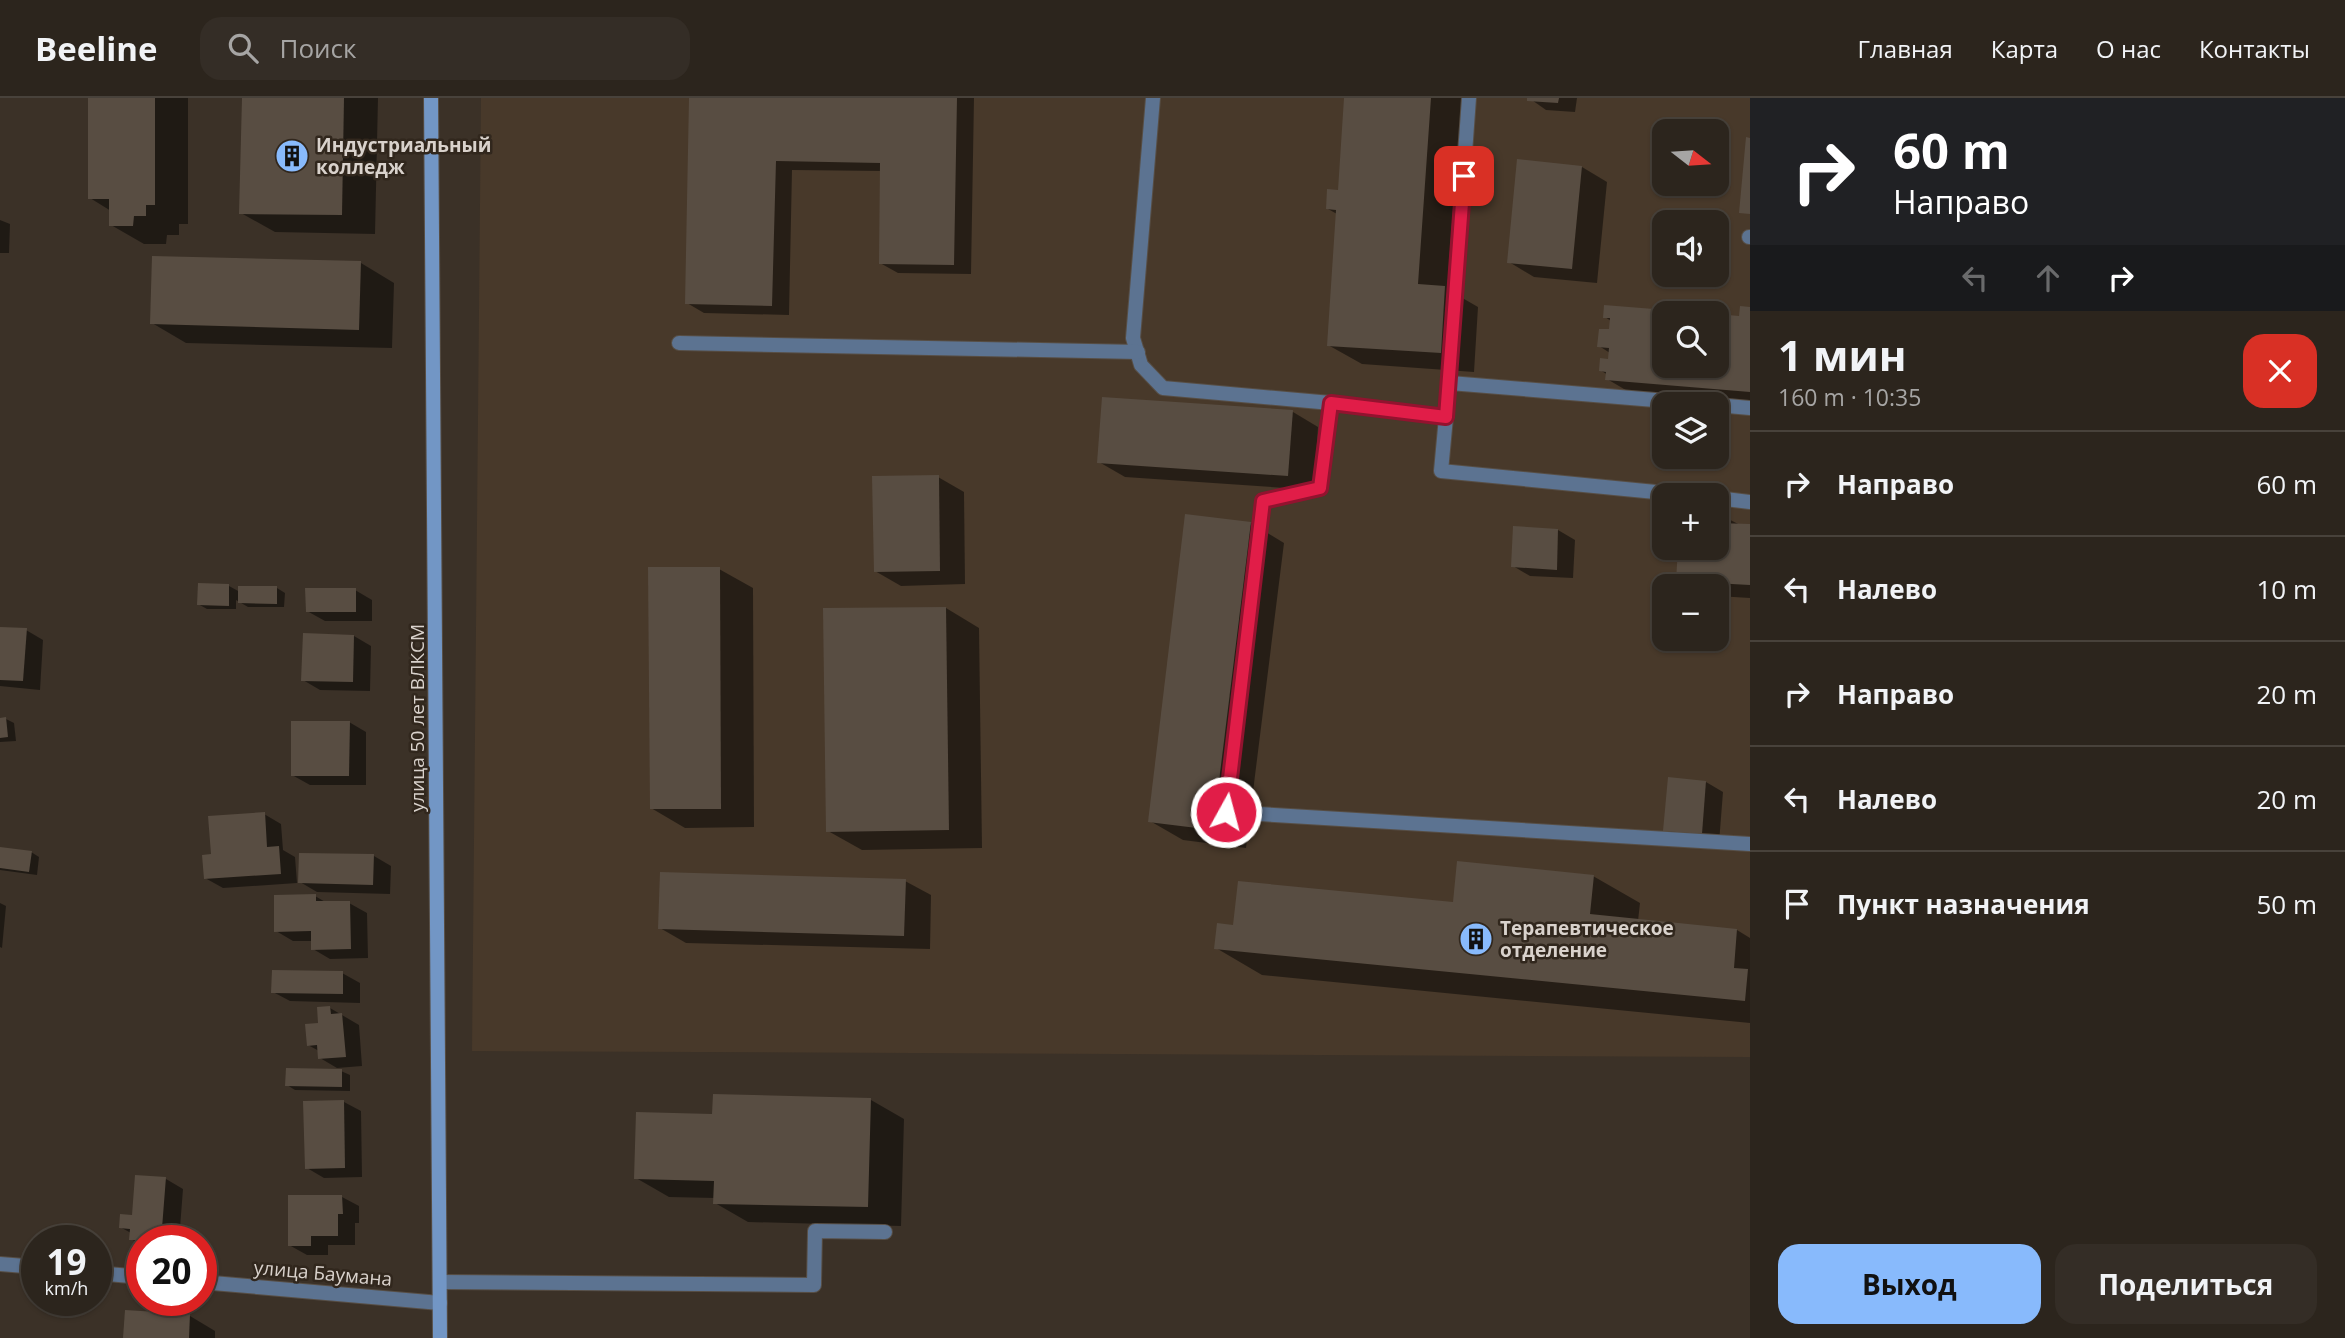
<!DOCTYPE html>
<html lang="ru">
<meta charset="utf-8">
<style>
:root{--surface:#2c251d;--page:#342d26;--text:#f1f3f6;--muted:#a6a5a4;--line:#48423b;--accent:#88bafc}
body{margin:0;font-family:"Open Sans",sans-serif;background:var(--page);color:var(--text);height:100vh;display:flex;flex-direction:column;font-size:26px;white-space:nowrap}
*{box-sizing:border-box;margin:0}
p{font-size:23px;color:var(--muted)}
.icon{flex:none;width:38px;height:38px;fill:none;stroke:currentColor;stroke-width:2;stroke-linecap:round;stroke-linejoin:round}
.map{position:relative;flex:1;overflow:hidden}
.panel{display:flex;flex-direction:column;background:var(--surface);width:595px}
.panel>*{flex:none}
.guide{background:#202124;color:#fff;overflow:hidden}
.needle{width:46px;rotate:107deg}
.controls{position:absolute;left:1652px;top:21px;display:grid;gap:14px}
.controls a{display:grid;place-items:center;width:77px;height:77px;border-radius:14px;background:var(--surface);box-shadow:0 2px 5px #0004,0 0 0 2px var(--line);font-size:35px}
.speed{position:absolute;left:21px;top:1127px;display:flex;gap:14px;font-size:35px;font-weight:700;text-align:center}
.speed>*{display:grid;place-content:center;width:91px;height:91px;border-radius:50%;background:var(--surface);box-shadow:0 2px 5px #0004,0 0 0 2px var(--line);line-height:1}
.speed small{font-size:18px;font-weight:400}
.speed .limit{border:10px solid #d22;background:#fff;color:#111}
.pin{position:absolute;display:grid;place-items:center;width:60px;height:60px;color:#fff;margin:-30px;border-radius:14px;box-shadow:0 4px 10px #0006}
.me{position:absolute;width:77px;margin:-38px;rotate:7deg;stroke-linejoin:round;filter:drop-shadow(0 0 5px #0008)}
.turn{display:flex;align-items:center;gap:24px;height:147px;padding:0 28px;font-size:32px}
.turn .icon{width:91px;height:91px;stroke-width:2.5}
.turn b{display:block;font-size:49px;line-height:60px}
.lanes{display:flex;align-items:center;height:66px;padding:0 28px;background:#0003;justify-content:center;gap:35px;direction:ltr}
.lanes .off{opacity:.35}
.round{display:grid;place-items:center;flex:none;width:74px;height:74px;border-radius:21px;background:var(--page)}
.headline{display:flex;align-items:center;justify-content:space-between;height:119px;padding:0 28px}
h1{font-size:42px;font-weight:700;line-height:52px}
.cta{display:flex;gap:14px;margin-top:auto;padding:14px 28px}
.cta a{flex:1;height:80px;border-radius:21px;background:var(--accent);color:#111;font-size:28px;font-weight:700;line-height:80px;text-align:center}
.cta a+a{background:var(--page);color:var(--text)}
ul{padding:0;list-style:none}
li{display:flex;align-items:center;gap:21px;height:105px;padding:0 28px;border-top:2px solid var(--line)}
li div{flex:1}
li b{display:block;font-size:26px}
li em{font-style:normal}
header{display:flex;align-items:center;gap:42px;box-sizing:border-box;height:98px;padding:0 35px;background:var(--surface);border-bottom:2px solid var(--line)}
header strong{font-size:33px}
nav{display:flex;gap:38px;margin-inline-start:auto;font-size:24px}
.search{width:490px;height:63px;background:var(--page);display:flex;align-items:center;gap:18px;box-sizing:border-box;padding:0 24px;border-radius:21px;color:var(--muted);font-size:26px}
main{display:flex;flex:1;min-height:0}
.map>svg:first-child{display:block}
</style>
<header>
<strong>Beeline</strong>
<div class="search"><svg class="icon" aria-label="search" viewBox="0 0 24 24"><circle cx="10" cy="10" r="6"/><path d="M15 15l6 6"/></svg>Поиск</div>
<nav><a>Главная</a><a>Карта</a><a>О нас</a><a>Контакты</a></nav>
</header>
<main>
<div class="map">
<svg width="1750" height="1240" viewBox="0 0 1750 1240">
<rect width="100%" height="100%" fill="#3b3127"/>
<path fill="#48392a" fill-rule="evenodd" d="M481,0H1750V959L472,953ZM1664,33H1717V86H1664ZM1664,124H1717V177H1664ZM1664,215H1717V268H1664ZM1664,306H1717V359H1664ZM1664,397H1717V450H1664ZM1664,488H1717V541H1664Z"/>
<g fill="#0007">
<path d="M89,0H188V126H179V137H167L166,146H144L111,127V113L90,100Z"/>
<path d="M243,0H378L375,136L275,134L241,115Z"/>
<path d="M691,0H974L971,176L898,175L880,165L882,73L792,72L789,217L704,215L687,205Z"/>
<path d="M1346,0H1465L1452,194L1478,209L1474,274L1362,266L1328,247L1337,116L1328,111L1340,94Z"/>
<path d="M1529,0H1577L1575,14L1546,12Z"/>
<path d="M1582,69L1607,84L1597,185L1534,179L1509,164Z"/>
<path d="M0,122L10,126L9,155H0Z"/>
<path d="M361,165L394,185L392,250L186,245L152,225Z"/>
<path d="M1606,209L1681,215H1664V268H1717V218L1741,220L1750,211V310L1641,301L1607,281L1608,277L1600,272L1609,263L1610,255L1599,248L1611,233V223L1605,219Z"/>
<path d="M1293,314L1318,329L1314,392L1125,379L1099,364Z"/>
<path d="M938,379L964,394L965,486L901,488L875,473Z"/>
<path d="M1717,415L1740,427L1750,428V500L1717,498V488H1689L1678,482L1680,450H1717Z"/>
<path d="M1251,425L1284,445L1246,750L1183,742L1150,723Z"/>
<path d="M1558,432L1575,442L1573,480L1530,478L1513,468Z"/>
<path d="M719,471L753,490L754,729L685,730L651,710Z"/>
<path d="M229,488L240,494L277,490L285,495L284,509H248L236,502V511H207L198,506Z"/>
<path d="M355,492L372,502V523H325L307,513Z"/>
<path d="M946,510L979,530L982,750L862,752L828,733Z"/>
<path d="M0,530L26,532L43,542L40,592L0,588Z"/>
<path d="M354,538L371,548L370,593L320,592L303,582Z"/>
<path d="M0,621H6L14,625L16,643L0,644Z"/>
<path d="M349,624L366,634V687H310L292,677Z"/>
<path d="M1706,684L1723,694L1719,745L1682,742L1665,732Z"/>
<path d="M264,716L281,726L283,752L295,759L297,785L223,790L205,780L213,758Z"/>
<path d="M0,750L31,754L39,759L37,777L0,772Z"/>
<path d="M374,758L391,768L390,796L317,794L300,784Z"/>
<path d="M1593,778L1640,805L1638,823L1737,832L1750,840V925L1262,877L1216,850L1235,829L1454,806Z"/>
<path d="M905,783L931,797L930,851L686,845L660,830Z"/>
<path d="M315,798L327,805H349L367,815L368,860L330,861L313,851V843H293L276,833Z"/>
<path d="M0,805L6,808L2,850L0,849Z"/>
<path d="M342,875L360,885V905L290,903L273,894Z"/>
<path d="M330,910L359,927L362,968L337,970L320,960L319,953L308,947Z"/>
<path d="M341,973L350,977V993L295,992L287,987Z"/>
<path d="M871,1002L904,1021L901,1128L748,1124L715,1105V1100L669,1099L636,1080L714,1018Z"/>
<path d="M344,1004L361,1013L362,1079L324,1080L307,1070Z"/>
<path d="M166,1081L183,1091L179,1143H142V1148L131,1141V1135L120,1129L133,1119Z"/>
<path d="M342,1099L359,1108V1125H355V1147H328V1157H307L289,1147Z"/>
<path d="M190,1218L215,1233V1240H125Z"/>
</g>
<g fill="#584d42">
<path d="M88,0H155V107H146V118H134L133,128H109V101H88Z"/>
<path d="M242,0H344L342,117L239,116Z"/>
<path d="M689,0H957L954,167L879,166L880,65L776,63L772,208L685,206Z"/>
<path d="M1344,0H1431L1418,186L1445,188L1441,255L1327,248L1336,112L1326,111L1327,91L1338,92Z"/>
<path d="M1527,0H1559L1558,5L1527,3Z"/>
<path d="M1746,39L1750,40V116L1739,115Z"/>
<path d="M1517,61L1582,68L1572,171L1507,165Z"/>
<path d="M152,158L361,163L359,232L150,226Z"/>
<path d="M1604,207L1679,213L1678,215H1664V268H1717V216L1739,218L1740,208L1750,209V294L1605,282L1606,274L1599,273L1600,260L1608,261L1609,250L1597,249L1599,231H1609L1610,220H1603Z"/>
<path d="M1102,299L1293,312L1288,378L1097,365Z"/>
<path d="M939,377L940,473L874,474L872,378Z"/>
<path d="M1185,416L1251,424L1213,732L1148,724Z"/>
<path d="M1717,425L1750,426V487L1676,483L1678,450H1717Z"/>
<path d="M1513,428L1558,431L1557,472L1511,469Z"/>
<path d="M648,469H720L721,711H650Z"/>
<path d="M198,485L229,486V508L197,507Z"/>
<path d="M238,488H277V506L238,505Z"/>
<path d="M305,490H356V514H306Z"/>
<path d="M946,509L949,732L826,734L823,510Z"/>
<path d="M0,529L27,530L23,583L0,582Z"/>
<path d="M303,535L354,537L353,584L301,583Z"/>
<path d="M6,619L8,639L0,640V620Z"/>
<path d="M291,623H350L349,678H291Z"/>
<path d="M1668,679L1706,683L1702,736L1663,733Z"/>
<path d="M265,714L267,749L279,748L281,776L204,781L202,757L211,756L208,718Z"/>
<path d="M0,749L32,753L29,774L0,770Z"/>
<path d="M299,755L374,756L373,787L298,785Z"/>
<path d="M1457,763L1594,777L1590,816L1737,831L1734,870L1748,871L1745,903L1214,851L1217,825L1233,827L1238,783L1453,804Z"/>
<path d="M660,774L906,781L904,838L658,831Z"/>
<path d="M316,796V803H350L351,851L311,852V833L274,834V797Z"/>
<path d="M272,872L343,873V896L271,895Z"/>
<path d="M330,908L331,916L342,915L346,959L318,961L317,947L307,948L305,926L318,925L317,909Z"/>
<path d="M286,970L342,971V989L285,988Z"/>
<path d="M713,996L871,1000L868,1109L713,1106L714,1083L634,1081L636,1014L712,1016Z"/>
<path d="M344,1002L345,1070L305,1071L303,1003Z"/>
<path d="M135,1077L166,1079L161,1143L129,1142L130,1131L119,1130L120,1116L132,1117Z"/>
<path d="M288,1097H342L343,1116H338V1138H311V1148H288Z"/>
<path d="M125,1212L190,1216L189,1240H123Z"/>
</g>
<g fill="none" stroke-linecap="round" stroke-linejoin="round">
<defs>
<g id="lane">
<path d="M1153,0L1133,240L1141,267L1163,290L1331,305L1320,390L1263,403L1226,714L1750,746"/>
<path d="M1749,139H1750"/>
<path d="M679,245L1138,254"/>
<path d="M1450,285L1703,306"/>
<path d="M1331,305L1446,319L1469,0"/>
<path d="M1717,307L1750,310"/>
<path d="M1446,319L1441,373L1686,397"/>
<path d="M1717,400L1750,404"/>
<path d="M440,1184L814,1187L815,1133L885,1134"/>
</g>
<g id="street">
<path d="M0,1166L37,1169"/>
<path d="M96,1175L142,1179"/>
<path d="M201,1184L440,1205"/>
</g>
<path id="secondary" d="M431,0L440,1240"/>
</defs>
<use href="#lane" stroke="#574e45" stroke-width="16"/>
<use href="#street" stroke="#574e45" stroke-width="16"/>
<use href="#secondary" stroke="#574e45" stroke-width="16"/>
<use href="#lane" stroke="#5c7391" stroke-width="14"/>
<use href="#street" stroke="#5c7391" stroke-width="14"/>
<use href="#secondary" stroke="#7296c5" stroke-width="14"/>
</g>
<g fill="none" stroke-linecap="round" stroke-linejoin="round">
<defs>
<path id="route" d="M1226,714L1263,403L1320,390L1331,305L1446,319L1464,78"/>
</defs>
<use href="#route" stroke="#92132f" stroke-width="18"/>
<use href="#route" stroke="#e11d48" stroke-width="12"/>
</g>
<defs>
<symbol id="building-disc" viewBox="-11 -11 22 22"><circle r="9.5" fill="#88bafc" stroke="#31271d"/><path d="M-4-6H4V6H1V3H-1V6H-4ZM-2.5-4.3h1.7v1.8h-1.7ZM.8-4.3h1.7v1.8H.8ZM-2.5-1h1.7V.8h-1.7ZM.8-1h1.7V.8H.8Z" fill="#111"/></symbol>
</defs>
<g fill-rule="evenodd">
<use href="#building-disc" x="273" y="39" width="38" height="38"/>
<use href="#building-disc" x="1457" y="822" width="38" height="38"/>
</g>
<g text-anchor="middle" stroke-width="5" stroke-linejoin="round" paint-order="stroke">
<g font-size="19" font-weight="bold" fill="#d9d2cc" stroke="#31271d" text-anchor="start">
<text x="316" y="54">Индустриальный<tspan x="316" dy="22">колледж</tspan></text>
<text x="1500" y="837">Терапевтическое<tspan x="1500" dy="22">отделение</tspan></text>
</g>
<g font-size="19" fill="#d9d2cc" stroke="#31271d">
<text transform="translate(417 620) rotate(-90)" y="7">улица 50 лет ВЛКСМ</text>
<text transform="translate(323 1175) rotate(5)" y="7">улица Баумана</text>
</g>
</g>
</svg>
<div class="controls">
<a><svg class="needle" viewBox="-14 -14 28 28"><path d="M0-13l5 13h-10z" fill="#e53935"/><path d="M0 13l5-13h-10z" fill="#a6a5a4"/></svg></a>
<a><svg class="icon" aria-label="sound" viewBox="0 0 24 24"><path d="M4 9h4l5-4v14l-5-4H4zM17 9q2 3 0 6"/></svg></a>
<a><svg class="icon" aria-label="search" viewBox="0 0 24 24"><circle cx="10" cy="10" r="6"/><path d="M15 15l6 6"/></svg></a>
<a><svg class="icon" aria-label="layers" viewBox="0 0 24 24"><path d="M12 4l9 5-9 5-9-5zM3 14l9 5 9-5"/></svg></a>
<a>+</a>
<a>−</a>
</div>
<div class="speed"><div>19<small>km/h</small></div><div class="limit">20</div></div>
<div class="pin" style="left:1464px;top:78px;background:#d93025"><svg class="icon" aria-label="arrive" viewBox="0 0 24 24"><path d="M6 21V4h12l-3 4 3 4H6"/></svg></div>
<svg class="me" style="left:1226px;top:714px" viewBox="-20 -20 40 40"><circle r="17" fill="#e11d48" stroke="#fff" stroke-width="3"/><path d="M0-11L8 9 0 5-8 9z" fill="#fff"/></svg>
</div>
<section class="panel">
<div class="guide">
<div class="turn"><svg class="icon" aria-label="right" viewBox="0 0 24 24"><path d="M7 20v-9h11M14 6l5 5-5 5"/></svg><div><b>60 m</b>Направо</div></div>
<div class="lanes"><svg class="icon off" aria-label="left" viewBox="0 0 24 24"><path d="M17 20v-9H6M10 6l-5 5 5 5"/></svg><svg class="icon off" aria-label="ahead" viewBox="0 0 24 24"><path d="M12 20V5M6 11l6-6 6 6"/></svg><svg class="icon" aria-label="right" viewBox="0 0 24 24"><path d="M7 20v-9h11M14 6l5 5-5 5"/></svg></div>
</div>
<div class="headline"><div><h1>1 мин</h1><p>160 m · 10:35</p></div><a class="round" style="background:#d93025;color:#fff"><svg class="icon" aria-label="close" viewBox="0 0 24 24"><path d="M6 6l12 12M18 6L6 18"/></svg></a></div>
<ul>
<li><svg class="icon" aria-label="right" viewBox="0 0 24 24"><path d="M7 20v-9h11M14 6l5 5-5 5"/></svg><div><b>Направо</b></div><em>60 m</em></li>
<li><svg class="icon" aria-label="left" viewBox="0 0 24 24"><path d="M17 20v-9H6M10 6l-5 5 5 5"/></svg><div><b>Налево</b></div><em>10 m</em></li>
<li><svg class="icon" aria-label="right" viewBox="0 0 24 24"><path d="M7 20v-9h11M14 6l5 5-5 5"/></svg><div><b>Направо</b></div><em>20 m</em></li>
<li><svg class="icon" aria-label="left" viewBox="0 0 24 24"><path d="M17 20v-9H6M10 6l-5 5 5 5"/></svg><div><b>Налево</b></div><em>20 m</em></li>
<li><svg class="icon" aria-label="arrive" viewBox="0 0 24 24"><path d="M6 21V4h12l-3 4 3 4H6"/></svg><div><b>Пункт назначения</b></div><em>50 m</em></li>
</ul>
<div class="cta"><a>Выход</a><a>Поделиться</a></div>
</section>
</main>
